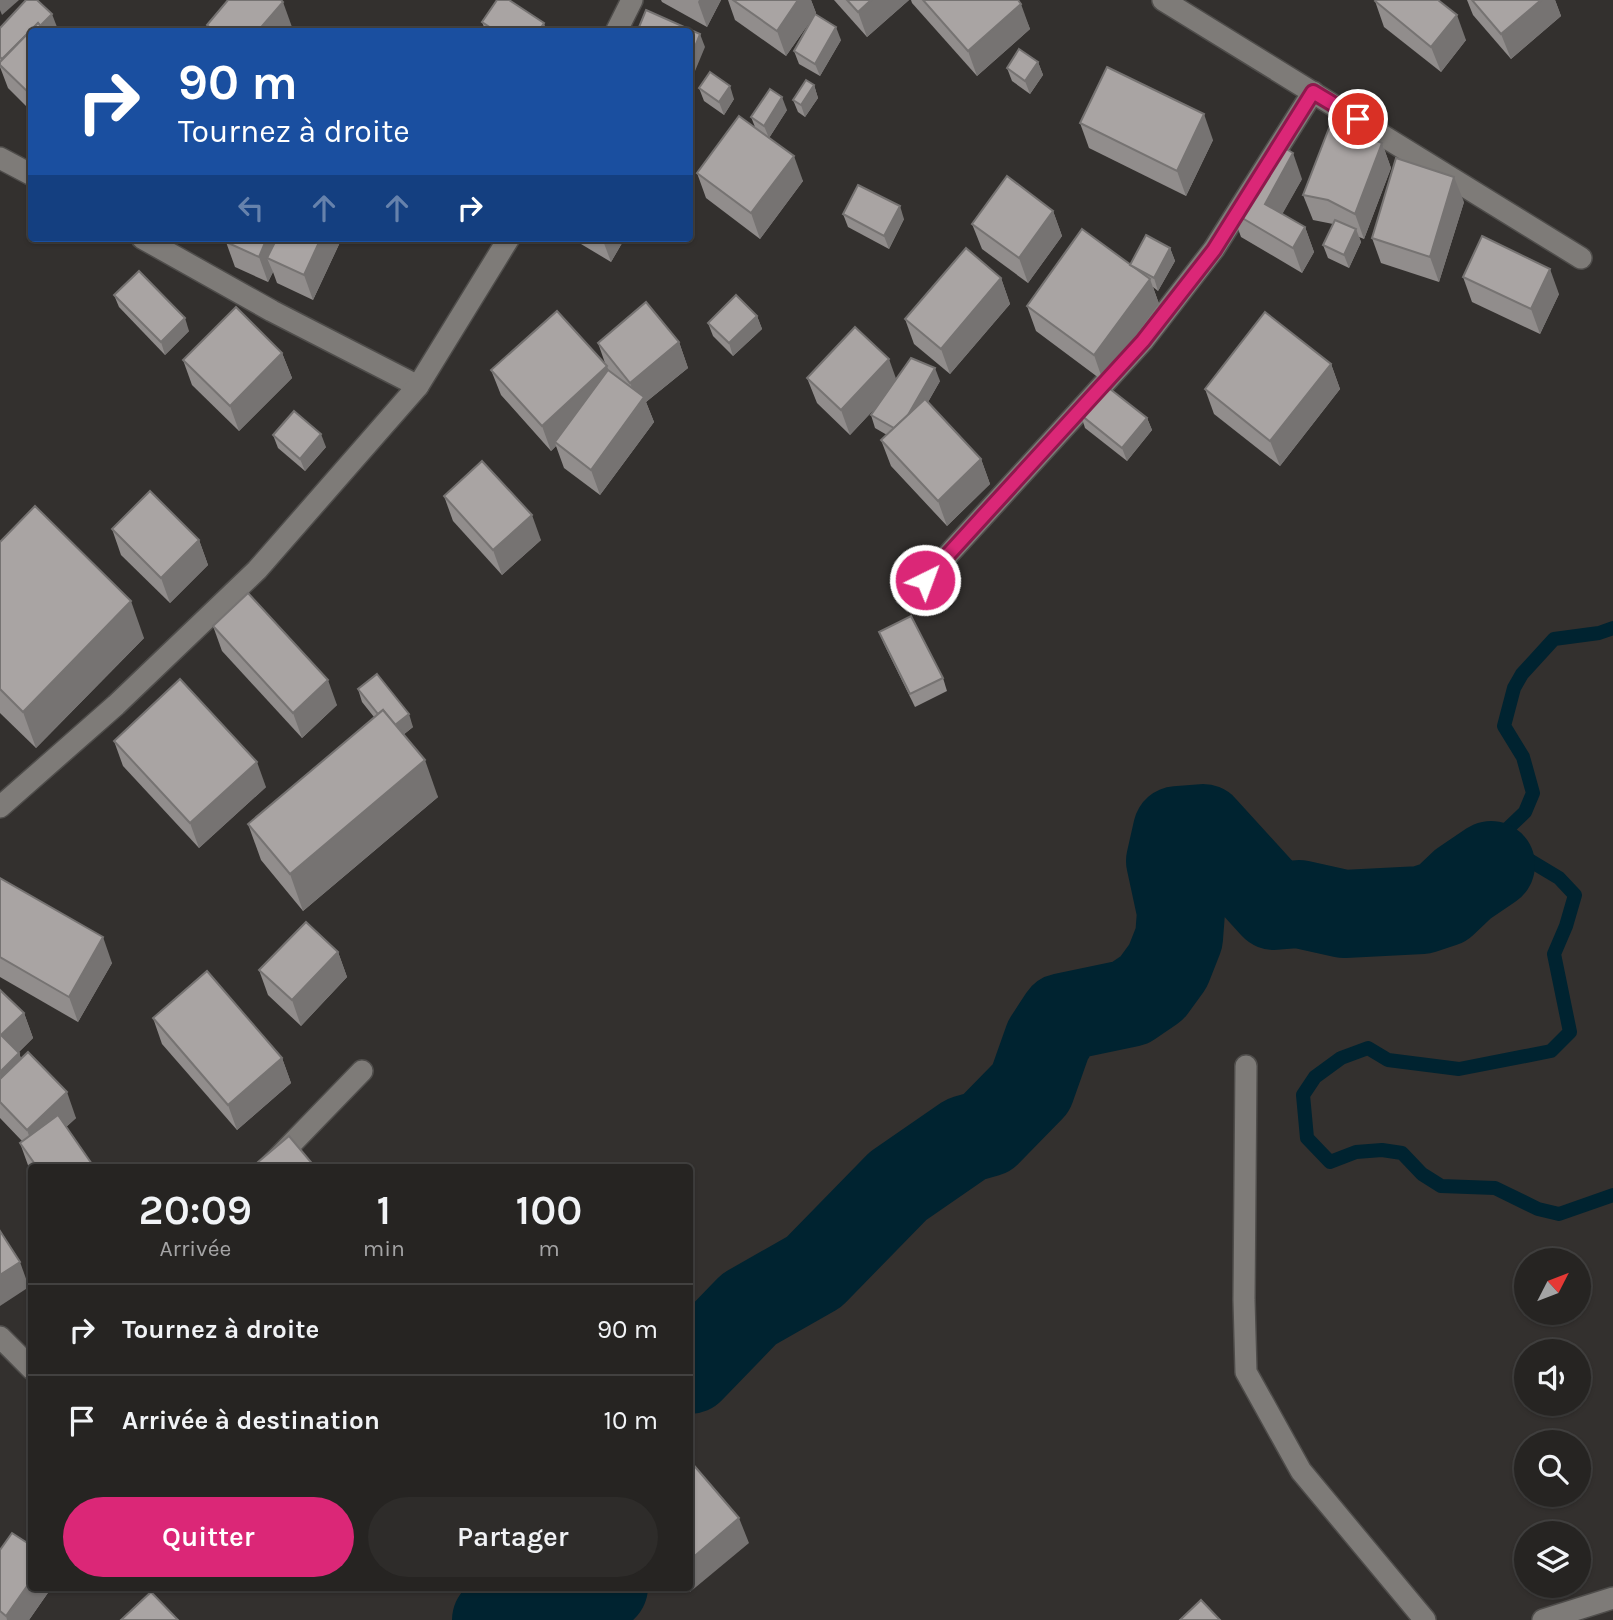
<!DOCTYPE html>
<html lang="fr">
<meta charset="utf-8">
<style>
:root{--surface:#262422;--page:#2e2c2a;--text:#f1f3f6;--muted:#a4a4a5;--line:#424140;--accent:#db2777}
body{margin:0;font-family:Karla,sans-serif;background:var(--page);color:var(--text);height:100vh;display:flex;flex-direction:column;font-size:26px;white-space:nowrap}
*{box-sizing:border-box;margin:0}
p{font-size:23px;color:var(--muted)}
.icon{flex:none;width:38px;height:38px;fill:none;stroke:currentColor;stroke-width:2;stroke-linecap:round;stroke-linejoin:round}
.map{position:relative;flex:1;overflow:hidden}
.side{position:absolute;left:28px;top:1164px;width:665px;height:427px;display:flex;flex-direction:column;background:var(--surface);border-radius:7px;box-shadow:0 2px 5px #0004,0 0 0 2px var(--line)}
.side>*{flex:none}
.banner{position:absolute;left:28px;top:28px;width:665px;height:214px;border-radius:7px;box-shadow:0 2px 5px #0004,0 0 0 2px var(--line);background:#1a4fa0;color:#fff;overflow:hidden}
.needle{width:46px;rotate:48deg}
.buttons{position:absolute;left:1514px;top:1248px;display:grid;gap:14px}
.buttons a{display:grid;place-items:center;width:77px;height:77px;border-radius:50%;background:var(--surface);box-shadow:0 2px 5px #0004,0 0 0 2px var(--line);font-size:35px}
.pin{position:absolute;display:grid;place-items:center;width:60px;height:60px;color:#fff;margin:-30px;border:4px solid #fff;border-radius:50%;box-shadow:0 2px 7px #0007}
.me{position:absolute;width:77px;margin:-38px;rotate:42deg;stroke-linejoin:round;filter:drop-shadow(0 0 5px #0008)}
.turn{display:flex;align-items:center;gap:24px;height:147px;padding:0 35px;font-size:32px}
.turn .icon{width:91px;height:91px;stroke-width:2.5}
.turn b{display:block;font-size:49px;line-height:60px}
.lanes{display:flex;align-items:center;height:66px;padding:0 35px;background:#0003;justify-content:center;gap:35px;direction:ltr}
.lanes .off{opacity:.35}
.eta{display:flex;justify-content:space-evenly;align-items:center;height:119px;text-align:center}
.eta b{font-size:42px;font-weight:600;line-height:49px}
.primary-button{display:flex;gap:14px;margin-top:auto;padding:14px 35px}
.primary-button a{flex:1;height:80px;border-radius:42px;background:var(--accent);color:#fff;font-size:28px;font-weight:600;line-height:80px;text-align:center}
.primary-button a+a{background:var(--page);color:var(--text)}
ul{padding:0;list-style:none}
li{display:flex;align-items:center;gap:21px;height:91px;padding:0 35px;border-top:2px solid var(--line)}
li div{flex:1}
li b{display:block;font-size:26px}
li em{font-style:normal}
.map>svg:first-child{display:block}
</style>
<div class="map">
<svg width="1613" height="1620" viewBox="0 0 1613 1620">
<rect width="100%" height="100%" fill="#33302e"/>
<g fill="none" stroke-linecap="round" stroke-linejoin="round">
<g stroke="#002330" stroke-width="14">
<path d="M1491,865L1519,854L1559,878L1575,895L1566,926L1554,954L1570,1032L1551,1051L1459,1069L1388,1060L1368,1048L1341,1058L1315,1077L1303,1095L1307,1138L1330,1162L1356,1152L1382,1150L1402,1153L1422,1174L1441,1186L1495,1188L1538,1209L1559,1214L1613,1195"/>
<path d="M1491,865L1501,835L1525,812L1533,793L1523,757L1504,726L1514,688L1522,674L1554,639L1599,633L1613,628"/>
</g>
<g stroke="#002330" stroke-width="88">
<path d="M690,1370L749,1309L814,1272L898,1186L966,1139L987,1133L1031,1088L1048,1040L1063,1017L1130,1003L1152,988L1168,966L1179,938L1181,912L1170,861L1177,830L1203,828L1274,906L1299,904L1344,914L1422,910L1443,903L1463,884L1491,865"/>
<path d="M496,1620L518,1589H568L590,1596L604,1587"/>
</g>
<defs>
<g id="minor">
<path d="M1163,0L1581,258"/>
<path d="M616,32L632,0"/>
<path d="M0,158L32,175"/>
<path d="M142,238L272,311L418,386"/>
<path d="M925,580L1143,341L1214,249L1313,92"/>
<path d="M0,807L116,705L257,570L418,386L509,238"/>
<path d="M1246,1066L1244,1300L1246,1372L1301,1471L1425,1620"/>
<path d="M269,1167L362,1071"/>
<path d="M0,1337L32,1369"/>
<path d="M1543,1620L1613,1598"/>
</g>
</defs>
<use href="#minor" stroke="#4f4d4b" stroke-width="24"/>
<use href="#minor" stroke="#7e7b78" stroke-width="21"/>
</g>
<g fill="#918d8c">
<path d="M661,0H721L707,27L662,2Z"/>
<path d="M728,0H811L816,13L786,56L735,20Z"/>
<path d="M834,0H909L867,37Z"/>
<path d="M911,0H1018L1030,29L977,76L912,3Z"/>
<path d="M1467,0H1555L1561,16L1511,59L1473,15Z"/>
<path d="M1375,1L1466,40L1441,72L1384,27Z"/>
<path d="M482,22L547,32H486Z"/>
<path d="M57,27L52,32H32V112L8,88L0,67V28Z"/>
<path d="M841,40L820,76L799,64L794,51Z"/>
<path d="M1038,62L1043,75L1030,94L1012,81L1007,68Z"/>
<path d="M814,85L818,98L805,117L798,112L793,100Z"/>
<path d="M699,88L734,99L724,115L704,101Z"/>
<path d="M787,110L769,138L803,181L760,239L706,198L697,173L755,127L751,117Z"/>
<path d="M1080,123L1213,140L1186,196L1089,148Z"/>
<path d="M1382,143L1391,168L1364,239L1359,237L1361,242L1349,268L1328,258L1323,245L1333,224L1313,220L1303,195Z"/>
<path d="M1302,179L1282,214L1305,227L1314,252L1302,273L1241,237L1232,212Z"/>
<path d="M1464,202L1439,282L1381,263L1372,238Z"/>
<path d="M1053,211L1062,236L1028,283L982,249L972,224Z"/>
<path d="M843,214L904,219L889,249L848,227Z"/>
<path d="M228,238H342L313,300L277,283L273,272L268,282L235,267L226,242Z"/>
<path d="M571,238H625L611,262Z"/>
<path d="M1170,248L1175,261L1158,291L1153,287L1159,304L1103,381L1036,331L1027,306Z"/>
<path d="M1463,277L1559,294L1540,334L1472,302Z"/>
<path d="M1001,278L1010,304L950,374L914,344L905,319Z"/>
<path d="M114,295L189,331L165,355L119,307Z"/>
<path d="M757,316L762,329L733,356L713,336L708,323Z"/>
<path d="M679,342L688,368L646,402L654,422L600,495L564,468L556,446L551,451L501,395L491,370L605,363L598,343Z"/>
<path d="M282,353L292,378L239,431L192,385L183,360Z"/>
<path d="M1331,364L1340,389L1280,466L1214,414L1205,389Z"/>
<path d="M807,378L940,381L928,402L981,459L990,484L947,526L891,466L881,440L887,435L875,428L871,415L878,405L850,435L817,403Z"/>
<path d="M1081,415L1147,418L1152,430L1127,461L1085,428Z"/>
<path d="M273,435L326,447L305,471L278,448Z"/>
<path d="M444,496L541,540L502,575L453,521Z"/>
<path d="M112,529L199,540L208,565L170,603L121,555Z"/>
<path d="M0,542L144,638L36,748L0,713Z"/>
<path d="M213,626L337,705L302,738L222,651Z"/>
<path d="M879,632L943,678L947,691L915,707L884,644Z"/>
<path d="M358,689L413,727L403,735L438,797L303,911L261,860L248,824L374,717L362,702Z"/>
<path d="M114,741L266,787L199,848L123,766Z"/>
<path d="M0,878L112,963L78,1022L0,977Z"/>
<path d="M338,952L347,977L301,1026L268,995L259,970Z"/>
<path d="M0,990L24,1013L33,1038L19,1052L21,1059L76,1118L66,1127L94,1167H32V1172L29,1168L20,1143L22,1141L0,1118Z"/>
<path d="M153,1018L282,1058L291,1083L237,1130L162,1044Z"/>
<path d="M0,1550L32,1587H52L29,1620H0Z"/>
</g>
<g fill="#767372">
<path d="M0,0H19L2,15L0,10Z"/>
<path d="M699,0H721L707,27L698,2Z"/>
<path d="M798,0H811L816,13L786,56L777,31Z"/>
<path d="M871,0H909L867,37L858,12Z"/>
<path d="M1541,0H1555L1561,16L1511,59L1501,34Z"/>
<path d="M283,2L292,27L288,32H257Z"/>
<path d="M1021,4L1030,29L977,76L968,51Z"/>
<path d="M52,14L57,27L52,32H35Z"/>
<path d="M1457,15L1466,40L1441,72L1431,47Z"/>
<path d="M544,23L547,32H538Z"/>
<path d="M836,27L841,40L820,76L815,64Z"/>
<path d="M700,34L705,47L690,83V59Z"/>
<path d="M1038,62L1043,75L1030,94L1025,81Z"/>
<path d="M814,85L818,98L805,117L801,105Z"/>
<path d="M730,86L734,99L724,115L719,102Z"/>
<path d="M782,97L787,110L769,138L764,126Z"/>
<path d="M1204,114L1213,140L1186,196L1177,171Z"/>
<path d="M1382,143L1391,168L1364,239L1355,214Z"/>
<path d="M1293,153L1302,179L1274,229L1265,204Z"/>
<path d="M794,156L803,181L760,239L751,213Z"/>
<path d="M1454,177L1464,202L1439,282L1430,257Z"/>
<path d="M900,206L904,219L889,249L884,236Z"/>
<path d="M1053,211L1062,236L1028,283L1019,258Z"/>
<path d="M1305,227L1314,252L1302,273L1293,248Z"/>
<path d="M1356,229L1361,242L1349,268L1344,255Z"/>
<path d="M267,238H288L267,258L273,272L268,282L259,257Z"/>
<path d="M321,238H342L313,300L304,275Z"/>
<path d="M602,238H625L611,262Z"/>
<path d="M1170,248L1175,261L1158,291L1154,278Z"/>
<path d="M1550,269L1559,294L1540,334L1531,309Z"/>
<path d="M1001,278L1010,304L950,374L941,349Z"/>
<path d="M1150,279L1159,304L1103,381L1094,355Z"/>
<path d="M757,316L762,329L733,356L729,343Z"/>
<path d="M185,318L189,331L165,355L161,342Z"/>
<path d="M679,342L688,368L646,402L654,422L600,495L591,470L639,405L630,383Z"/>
<path d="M282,353L292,378L239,431L230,406Z"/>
<path d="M889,359L898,384L850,435L841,410Z"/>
<path d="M1331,364L1340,389L1280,466L1270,441Z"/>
<path d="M607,366L616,391L555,442L556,446L551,451L542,426Z"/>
<path d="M935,368L940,381L904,444L899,431Z"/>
<path d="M1147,418L1152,430L1127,461L1122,448Z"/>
<path d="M321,434L326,447L305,471L300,459Z"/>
<path d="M981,459L990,484L947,526L938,501Z"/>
<path d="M532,515L541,540L502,575L493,550Z"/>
<path d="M199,540L208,565L170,603L161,578Z"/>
<path d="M131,601L144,638L36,748L23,712Z"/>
<path d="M328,680L337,705L302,738L293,713Z"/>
<path d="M409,714L413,727L394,742L389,729Z"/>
<path d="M425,760L438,797L303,911L290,874Z"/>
<path d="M257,762L266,787L199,848L190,823Z"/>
<path d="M103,937L112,963L78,1022L69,997Z"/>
<path d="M338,952L347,977L301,1026L292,1000Z"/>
<path d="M24,1013L33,1038L10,1060L1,1035Z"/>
<path d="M19,1053L28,1078L0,1102V1072Z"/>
<path d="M282,1058L291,1083L237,1130L228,1105Z"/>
<path d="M67,1092L76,1118L36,1155L27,1130Z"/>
<path d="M20,1262L29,1287L0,1306V1275Z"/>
<path d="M739,1518L749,1543L690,1592L689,1587L690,1560Z"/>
<path d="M32,1579V1587H52L29,1620H7L6,1616Z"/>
</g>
<g fill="#a9a4a3" stroke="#767372" stroke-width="2">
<path d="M26,0H37L52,14L40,26L38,23L2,59L0,57V28Z"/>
<path d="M228,0H281L283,2L257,32H215L207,25Z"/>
<path d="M497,0H509L544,23L538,32H497L482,22Z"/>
<path d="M733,0H798L777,31Z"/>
<path d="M847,0H871L858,12Z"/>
<path d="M923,0H1018L1021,4L968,51Z"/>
<path d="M1376,0H1438L1457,15L1431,47L1375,1Z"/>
<path d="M1472,0H1541L1501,34Z"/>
<path d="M646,10L700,34L690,59V32H637Z"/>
<path d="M815,14L836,27L815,64L794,51Z"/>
<path d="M38,23L46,32H32V96L0,65V62Z"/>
<path d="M1019,49L1038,62L1025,81L1007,68Z"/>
<path d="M1107,67L1204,114L1177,171L1080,123Z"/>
<path d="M710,72L730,86L719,102L699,88Z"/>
<path d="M806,80L814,85L801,105L793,100Z"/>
<path d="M770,89L782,97L764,126L751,117Z"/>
<path d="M739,116L794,156L751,213L697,173Z"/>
<path d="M1331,123L1382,143L1355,214L1328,200L1303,195Z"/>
<path d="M1273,141L1293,153L1265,204L1305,227L1293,248L1232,212Z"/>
<path d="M1396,158L1454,177L1430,257L1372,238Z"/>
<path d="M1007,176L1053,211L1019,258L972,224Z"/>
<path d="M858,185L900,206L884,236L843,214Z"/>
<path d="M1335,220L1356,229L1344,255L1323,245Z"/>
<path d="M1082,229L1150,279L1094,355L1027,306Z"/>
<path d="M1146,235L1170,248L1154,278L1130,265Z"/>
<path d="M1482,236L1550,269L1531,309L1463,277Z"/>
<path d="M228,238H267L259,257L226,242Z"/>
<path d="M277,238H321L304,275L267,258Z"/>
<path d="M966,248L1001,278L941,349L905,319Z"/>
<path d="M139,271L185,318L161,342L114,295Z"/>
<path d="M736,295L757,316L729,343L708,323Z"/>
<path d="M646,302L679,342L630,383L598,343Z"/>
<path d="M236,307L282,353L230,406L183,360Z"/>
<path d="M557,311L607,366L542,426L491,370Z"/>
<path d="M1265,312L1331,364L1270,441L1205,389Z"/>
<path d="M855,327L889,359L841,410L807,378Z"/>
<path d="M911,358L935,368L908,415L894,428L871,415Z"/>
<path d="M608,370L644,397L591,470L555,442Z"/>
<path d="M1105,385L1147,418L1122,448L1081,415Z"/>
<path d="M925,399L981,459L938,501L881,440Z"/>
<path d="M294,411L321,434L300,459L273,435Z"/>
<path d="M482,461L532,515L493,550L444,496Z"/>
<path d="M150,491L199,540L161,578L112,529Z"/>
<path d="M35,506L131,601L23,712L0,689V542Z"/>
<path d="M248,593L328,680L293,713L213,626Z"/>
<path d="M911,616L943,678L910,694L879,632Z"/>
<path d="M377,674L409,714L395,725L383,710L378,714L358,689Z"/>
<path d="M180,679L257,762L190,823L114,741Z"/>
<path d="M383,710L425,760L290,874L248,824Z"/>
<path d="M0,878L103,937L69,997L0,957Z"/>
<path d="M306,922L338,952L292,1000L259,970Z"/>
<path d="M207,971L282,1058L228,1105L153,1018Z"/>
<path d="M0,990L24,1013L1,1035L19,1053L0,1072Z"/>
<path d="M28,1052L67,1092L27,1130L0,1102V1079Z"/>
<path d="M58,1115L94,1167H37L20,1143Z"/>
<path d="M289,1136L315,1167H260L257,1163Z"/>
<path d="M0,1231L20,1262L0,1275Z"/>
<path d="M691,1462L739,1518L690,1560V1464Z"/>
<path d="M12,1533L32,1546V1579L6,1616L0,1611V1550Z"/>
<path d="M151,1592L178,1620H121Z"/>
<path d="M1201,1600L1220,1620H1180Z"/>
</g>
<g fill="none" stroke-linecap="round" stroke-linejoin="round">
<defs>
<path id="route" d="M925,580L1143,341L1214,250L1313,92L1358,119"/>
</defs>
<use href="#route" stroke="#8e194d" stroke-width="18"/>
<use href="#route" stroke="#db2777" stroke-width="12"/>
</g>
</svg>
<div class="buttons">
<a><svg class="needle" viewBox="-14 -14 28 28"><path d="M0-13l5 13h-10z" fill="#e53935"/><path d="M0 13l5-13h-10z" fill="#a4a4a5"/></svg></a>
<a><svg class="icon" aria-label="sound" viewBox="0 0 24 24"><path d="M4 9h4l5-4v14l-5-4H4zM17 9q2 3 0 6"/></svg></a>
<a><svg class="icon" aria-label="search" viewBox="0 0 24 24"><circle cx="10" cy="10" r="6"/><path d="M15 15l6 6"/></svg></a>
<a><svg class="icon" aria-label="layers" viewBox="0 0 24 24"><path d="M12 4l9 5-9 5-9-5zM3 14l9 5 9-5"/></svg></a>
</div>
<div class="pin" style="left:1358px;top:119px;background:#d93025"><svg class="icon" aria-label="arrive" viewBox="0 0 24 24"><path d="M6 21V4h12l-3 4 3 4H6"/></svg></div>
<svg class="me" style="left:925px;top:580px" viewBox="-20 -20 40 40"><circle r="17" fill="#db2777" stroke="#fff" stroke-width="3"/><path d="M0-11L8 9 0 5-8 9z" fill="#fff"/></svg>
<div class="banner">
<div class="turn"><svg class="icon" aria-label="right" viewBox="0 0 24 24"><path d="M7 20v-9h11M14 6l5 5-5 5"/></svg><div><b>90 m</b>Tournez à droite</div></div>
<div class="lanes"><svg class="icon off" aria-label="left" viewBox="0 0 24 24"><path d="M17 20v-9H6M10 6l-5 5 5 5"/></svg><svg class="icon off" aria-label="ahead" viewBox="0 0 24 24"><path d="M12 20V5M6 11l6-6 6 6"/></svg><svg class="icon off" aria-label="ahead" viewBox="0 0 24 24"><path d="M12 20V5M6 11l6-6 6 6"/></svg><svg class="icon" aria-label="right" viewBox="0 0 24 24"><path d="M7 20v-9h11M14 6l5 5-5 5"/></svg></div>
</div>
<section class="side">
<div class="eta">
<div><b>20:09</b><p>Arrivée</p></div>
<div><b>1</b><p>min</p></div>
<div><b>100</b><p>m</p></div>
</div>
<ul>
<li><svg class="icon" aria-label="right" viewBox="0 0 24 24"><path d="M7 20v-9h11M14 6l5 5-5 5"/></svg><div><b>Tournez à droite</b></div><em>90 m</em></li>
<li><svg class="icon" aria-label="arrive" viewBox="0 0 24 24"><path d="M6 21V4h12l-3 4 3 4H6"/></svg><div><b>Arrivée à destination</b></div><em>10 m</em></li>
</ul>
<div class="primary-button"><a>Quitter</a><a>Partager</a></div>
</section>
</div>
